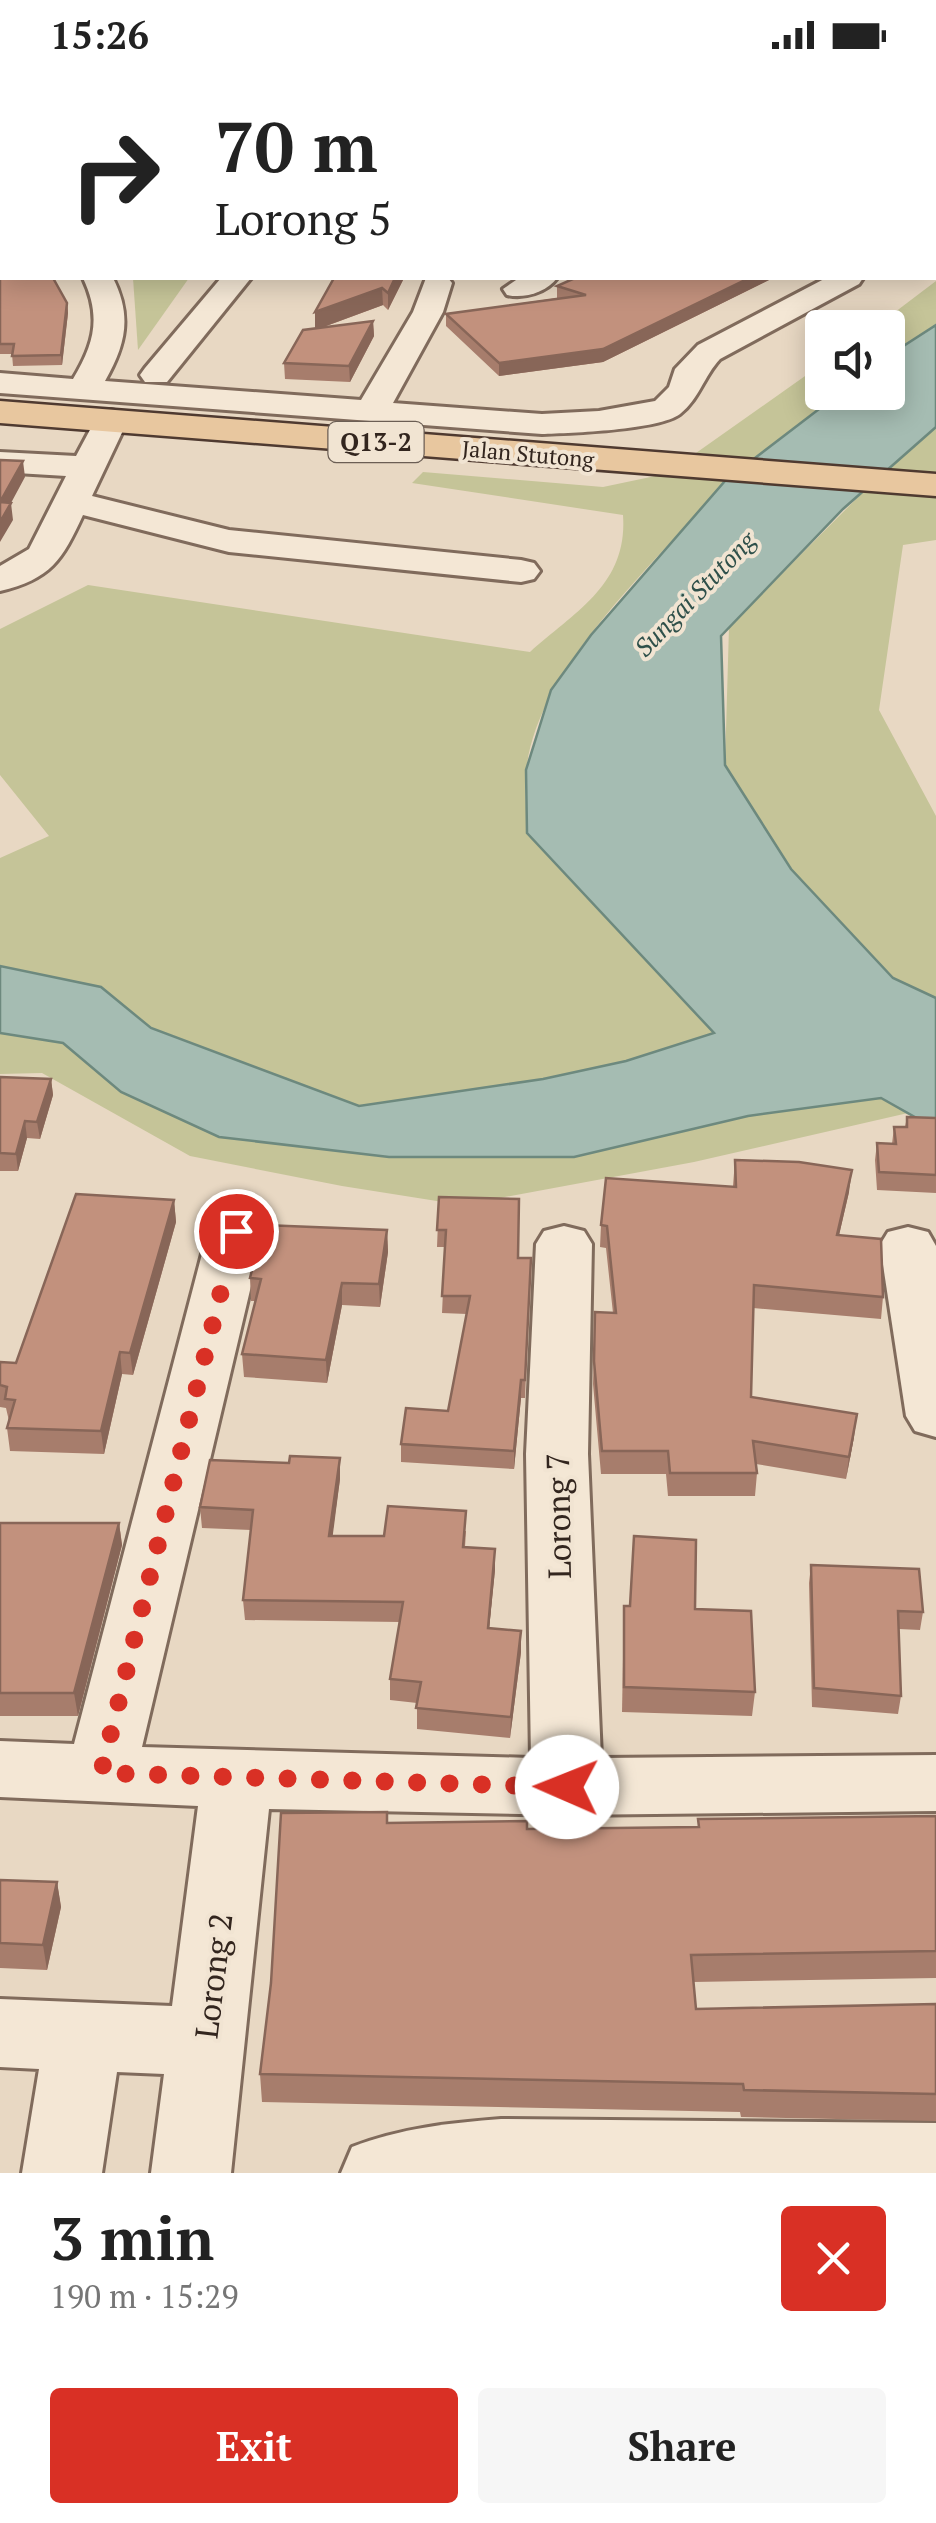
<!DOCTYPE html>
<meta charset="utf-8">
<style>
:root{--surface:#fff;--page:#f6f6f6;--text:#222;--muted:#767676;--accent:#d93025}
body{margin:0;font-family:"PT Serif",serif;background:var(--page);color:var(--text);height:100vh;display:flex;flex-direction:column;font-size:38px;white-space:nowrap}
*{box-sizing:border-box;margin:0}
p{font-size:32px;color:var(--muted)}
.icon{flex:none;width:55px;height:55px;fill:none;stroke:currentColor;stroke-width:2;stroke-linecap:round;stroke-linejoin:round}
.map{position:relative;height:2103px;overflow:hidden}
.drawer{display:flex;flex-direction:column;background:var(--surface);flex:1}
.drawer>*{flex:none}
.hud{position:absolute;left:0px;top:0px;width:938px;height:210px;box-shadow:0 5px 25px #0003;background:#fff;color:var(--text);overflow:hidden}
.buttons{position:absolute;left:805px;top:240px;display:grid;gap:20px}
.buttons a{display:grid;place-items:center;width:100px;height:100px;border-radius:10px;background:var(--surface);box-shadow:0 5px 25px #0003;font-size:50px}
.pin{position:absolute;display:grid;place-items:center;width:85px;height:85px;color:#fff;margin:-42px;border:5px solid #fff;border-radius:50%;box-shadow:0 2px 10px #0007}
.me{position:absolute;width:110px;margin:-55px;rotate:271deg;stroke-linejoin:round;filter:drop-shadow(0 0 8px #0008)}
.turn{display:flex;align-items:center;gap:35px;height:210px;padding:0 50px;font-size:45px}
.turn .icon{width:130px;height:130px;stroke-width:2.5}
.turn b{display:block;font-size:70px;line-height:85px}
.round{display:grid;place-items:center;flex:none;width:105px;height:105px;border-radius:10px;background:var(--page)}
.overview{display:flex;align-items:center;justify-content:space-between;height:170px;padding:0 50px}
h1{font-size:60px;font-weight:700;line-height:75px}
.cta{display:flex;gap:20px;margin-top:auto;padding:20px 50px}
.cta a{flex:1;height:115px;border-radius:10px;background:var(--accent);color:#fff;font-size:40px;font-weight:700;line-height:115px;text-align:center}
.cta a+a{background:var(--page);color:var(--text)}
.status{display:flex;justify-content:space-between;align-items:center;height:70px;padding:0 50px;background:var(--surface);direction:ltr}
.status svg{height:28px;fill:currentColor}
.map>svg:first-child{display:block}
</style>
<div class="status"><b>15:26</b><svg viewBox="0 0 49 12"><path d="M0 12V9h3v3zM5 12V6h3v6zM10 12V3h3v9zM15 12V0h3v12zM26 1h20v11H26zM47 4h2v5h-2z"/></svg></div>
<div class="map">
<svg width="936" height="2103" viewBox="0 0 936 2103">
<rect width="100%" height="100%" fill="#e8d8c3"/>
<g fill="#c5c498">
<path d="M133,208H189L138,280Z"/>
<path d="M936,211V255L888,286V258H874Z"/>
<path d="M822,294V322L840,323L753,389L696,383Z"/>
<path d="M936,357V404L886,402Z"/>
<path d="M423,402L603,417L660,405L725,411C659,492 536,595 526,703C524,722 527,744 527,764L715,963L626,991L543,1009L359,1036L151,958L101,917L0,896V788L49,766L0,705V559L88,515L530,582C576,541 628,514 623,445L412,413Z"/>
<path d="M866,419L936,426V470L903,475L879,640L936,746V928L893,908L791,799L725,695L729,557Z"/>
<path d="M0,963L64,973L121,1022L219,1067L748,1046L881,1027L908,1043L694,1092L462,1135L342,1116L190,1086L42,1003L0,1004Z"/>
</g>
<path fill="#a5bcb2" stroke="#6d897e" stroke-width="2.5" d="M936,255V357L843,439L721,566L725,695L791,799L893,908L936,928V1059L881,1028L748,1046L574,1087H389L219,1067L121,1022L63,973L0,963V896L101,917L151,958L359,1036L543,1009L626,991L714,963L527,763L526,700L551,620L591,565L725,411L840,323L888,322V286Z"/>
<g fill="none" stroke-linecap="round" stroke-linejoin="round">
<defs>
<g id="minor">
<rect x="0" y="4" width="2" height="14"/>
<rect x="0" y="42" width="2" height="16"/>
<rect x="935" y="58" width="1" height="16"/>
<rect x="0" y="124" width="2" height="17"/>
<path d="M936,150V168L935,169V151Z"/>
<path d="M83,208H113C132,246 126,274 105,311L361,330L413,242L426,208H448L452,213L443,242L393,333L542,344L599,341L655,331L669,317L675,299L698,275L826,208H863L859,214L720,289C704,306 699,329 680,344C659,360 571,363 542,364L0,323V303L73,309C95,273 101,246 83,208Z"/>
<path d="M221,208H251L167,312H145L140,305L145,298Z"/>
<path d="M519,208H557C547,222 524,229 507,225L503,219Z"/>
<path d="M111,340L123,343L128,350L92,426L229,460L521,490L534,493L540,501L534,509L521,512L229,482L83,445C62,490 51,509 0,521V496L29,479L66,406L0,402V382L76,386L99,343Z"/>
<path d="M236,1143L256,1149L264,1161L142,1677L531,1688L526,1384L536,1174L544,1161L564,1156L584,1161L592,1174L588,1384L601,1688L936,1685V1741L567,1745L269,1739L231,2103H151L164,2004L117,2002L102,2103H22L39,1999L0,1997V1929L172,1936L198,1736L0,1727V1671L74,1674L208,1161L216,1149Z"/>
<path d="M908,1157L928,1162L936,1176V1367L915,1361L906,1346L880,1175L888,1162Z"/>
<path d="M501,2049L936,2053V2103H341L352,2077C401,2058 450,2053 501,2049Z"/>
</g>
<path id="major" d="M0,331L936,404V426L0,353Z"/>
</defs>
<use href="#minor" stroke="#806b5c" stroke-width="6"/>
<use href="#major" stroke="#4f3a30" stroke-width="5"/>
<use href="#minor" fill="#f4e7d5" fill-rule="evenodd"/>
<use href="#major" fill="#e8c79f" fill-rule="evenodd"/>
</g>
<g fill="#a77d6c">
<path d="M2,133V208L67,233L68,243L62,295L13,296L12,284H0V135Z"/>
<path d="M334,208H404L388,240L383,235L321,258L373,251L374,266L350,312L285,309L284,293L315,259V242Z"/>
<path d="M575,208H773L603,292L499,306L446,256V244L557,228V216Z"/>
<path d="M0,1007L51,1009L53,1025L40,1069L27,1068L18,1101H0Z"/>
<path d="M907,1047L936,1048V1123L877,1120L875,1090L877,1073L892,1074L894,1057H905Z"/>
<path d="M735,1090L849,1122L839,1165L883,1227L881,1249L753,1238L751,1327L854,1367L846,1409L756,1394L757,1403L755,1426H668L666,1404H601L593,1314L595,1242L613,1243L606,1178L600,1177L601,1155L733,1116Z"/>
<path d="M439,1127L518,1188H531L525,1328H521L514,1399L401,1392V1374L448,1341L467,1244L442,1243L445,1177H437Z"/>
<path d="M174,1130L176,1152L133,1305L122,1304L104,1384L10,1381L7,1358L9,1351L6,1338L0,1337V1292L16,1293Z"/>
<path d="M387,1160L388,1182L380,1237L342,1235L327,1313L244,1307L242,1284L255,1231H251L250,1208Z"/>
<path d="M340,1409L332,1466H384L466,1461L465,1477L495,1479V1500L489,1559L521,1582L510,1668L417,1659V1633L390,1630V1609L400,1552L245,1550L243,1530L251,1460L202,1458L200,1437Z"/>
<path d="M0,1453H119L122,1475L78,1646H0Z"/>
<path d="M811,1495L923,1542L920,1560L899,1559L901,1626L898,1644L812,1637L809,1513Z"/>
<path d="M624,1536L695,1539L755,1622L752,1646L622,1642Z"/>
<path d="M936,1746V1908L693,1912L696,1939L936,1934V2051L741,2047L740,2042L262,2032L260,2004L271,1913L388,1753L527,1759L698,1757V1749Z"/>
<path d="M0,1810L57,1812L61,1837L47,1900L0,1898Z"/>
</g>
<g fill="#886658">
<path d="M395,208H404L388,240V223Z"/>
<path d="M749,208H773L603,292L499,306V293Z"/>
<path d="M382,218L383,235L315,260V242Z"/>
<path d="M67,233L68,243L62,295L61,285Z"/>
<path d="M373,251L374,266L350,312L349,296Z"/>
<path d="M23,391L25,407L11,433L13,450L0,472V432Z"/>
<path d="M51,1009L53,1025L40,1069L37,1052Z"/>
<path d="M25,1051L27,1068L18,1101L16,1084Z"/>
<path d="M852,1100L849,1122L834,1187L837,1165Z"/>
<path d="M174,1130L176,1152L133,1305L130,1283Z"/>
<path d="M387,1160L388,1182L380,1237L379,1214Z"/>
<path d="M342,1213V1235L327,1313L326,1290Z"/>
<path d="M120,1282L122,1304L104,1384L101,1361Z"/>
<path d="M521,1310V1328L514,1399V1381Z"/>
<path d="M857,1344L854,1367L846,1409L849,1387Z"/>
<path d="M340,1388V1409L330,1487L329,1466Z"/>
<path d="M119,1453L122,1475L78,1646L74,1623Z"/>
<path d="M495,1479V1500L487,1579L488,1558Z"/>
<path d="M521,1561V1582L510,1668L511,1647Z"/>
<path d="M57,1812L61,1837L47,1900L43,1875Z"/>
</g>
<g fill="#c2917d" stroke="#886658" stroke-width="2.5">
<path d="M0,17H2V31L0,32Z"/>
<path d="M2,51V113H0V52Z"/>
<path d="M0,152L2,154V208H53L67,233L61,285L12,286L14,274H0Z"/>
<path d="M334,208H395L388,223L382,218L315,242Z"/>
<path d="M575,208H749L603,279L499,293L446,244L586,225L557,216Z"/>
<path d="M373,251L349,296L284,293L303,260Z"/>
<path d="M0,390L23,391L0,432L11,433L0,452Z"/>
<path d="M0,1007L51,1009L37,1052L25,1051L16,1084L0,1083Z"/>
<path d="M907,1047L936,1048V1105L879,1102L877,1073L896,1074L894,1057H907Z"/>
<path d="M735,1090L799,1092L852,1100L837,1165L881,1169L883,1227L754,1215L751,1327L857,1344L849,1387L753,1371L757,1403H670L668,1381H602L594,1291L595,1242L616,1243L607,1156L601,1155L606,1108L736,1117Z"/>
<path d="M76,1124L174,1130L130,1283L120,1282L101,1361L7,1358L15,1330L5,1329L7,1317L0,1315V1292L16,1293Z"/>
<path d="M439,1127L519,1129L518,1188H531L525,1310H521L514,1381L401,1374L406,1338L448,1341L470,1226H442L446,1160H437Z"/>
<path d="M263,1155L387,1160L379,1214L342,1213L326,1290L242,1284L261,1209L250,1208Z"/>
<path d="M290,1386L340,1388L329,1466H384L388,1436L466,1441L463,1477L495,1479L488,1558L521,1561L511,1647L416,1638L421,1612L390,1609L403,1532L243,1530L253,1440L200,1437L210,1390L289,1393Z"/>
<path d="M0,1453H119L74,1623H0Z"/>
<path d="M634,1466L696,1470L695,1539L751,1541L755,1622L624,1617V1536H630Z"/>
<path d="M811,1495L919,1499L923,1542L898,1541L901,1626L814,1618Z"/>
<path d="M387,1742V1753L527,1751V1759L699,1757L698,1749L936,1746V1881L691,1885L696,1939L936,1934V2024L744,2020L743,2014L260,2004L271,1913L281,1743Z"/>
<path d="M0,1810L57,1812L43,1875L0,1873Z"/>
</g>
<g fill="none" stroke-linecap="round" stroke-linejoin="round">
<path stroke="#d93025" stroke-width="18" stroke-dasharray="0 32.4" d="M236,1161L101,1703L567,1717"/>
</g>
<g text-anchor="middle" stroke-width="8" stroke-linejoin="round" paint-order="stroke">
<g font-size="22" fill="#32251e" stroke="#f1e4d2">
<text transform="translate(528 384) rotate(5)" y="8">Jalan Stutong</text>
</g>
<rect fill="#f1e4d2" stroke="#6b5e54" stroke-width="2.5" x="328.5" y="352" width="95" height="40" rx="8"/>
<g font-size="25" font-weight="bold" fill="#32251e">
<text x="376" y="381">Q13-2</text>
</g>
<g font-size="25" font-style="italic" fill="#2f504a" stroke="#f1e4d2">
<text transform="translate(695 524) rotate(-46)" y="9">Sungai Stutong</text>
</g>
<g font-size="32" fill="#32251e" stroke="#f1e4d2">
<text transform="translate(559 1446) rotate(-91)" y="11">Lorong 7</text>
<text transform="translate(214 1906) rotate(-83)" y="11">Lorong 2</text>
</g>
</g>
</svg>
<div class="buttons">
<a><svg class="icon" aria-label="sound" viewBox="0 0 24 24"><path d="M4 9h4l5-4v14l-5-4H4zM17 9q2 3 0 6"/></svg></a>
</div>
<div class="pin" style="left:236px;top:1161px;background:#d93025"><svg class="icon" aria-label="arrive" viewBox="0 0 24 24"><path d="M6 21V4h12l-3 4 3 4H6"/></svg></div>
<svg class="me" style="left:567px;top:1717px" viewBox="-20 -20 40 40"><circle r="19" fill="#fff"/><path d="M0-13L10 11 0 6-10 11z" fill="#d93025"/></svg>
<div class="hud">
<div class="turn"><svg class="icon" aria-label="right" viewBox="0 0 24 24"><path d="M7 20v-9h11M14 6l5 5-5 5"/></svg><div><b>70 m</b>Lorong 5</div></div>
</div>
</div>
<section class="drawer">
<div class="overview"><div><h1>3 min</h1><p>190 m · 15:29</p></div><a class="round" style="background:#d93025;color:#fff"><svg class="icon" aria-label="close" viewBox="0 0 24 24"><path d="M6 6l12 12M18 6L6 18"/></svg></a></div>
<div class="cta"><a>Exit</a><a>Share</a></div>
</section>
